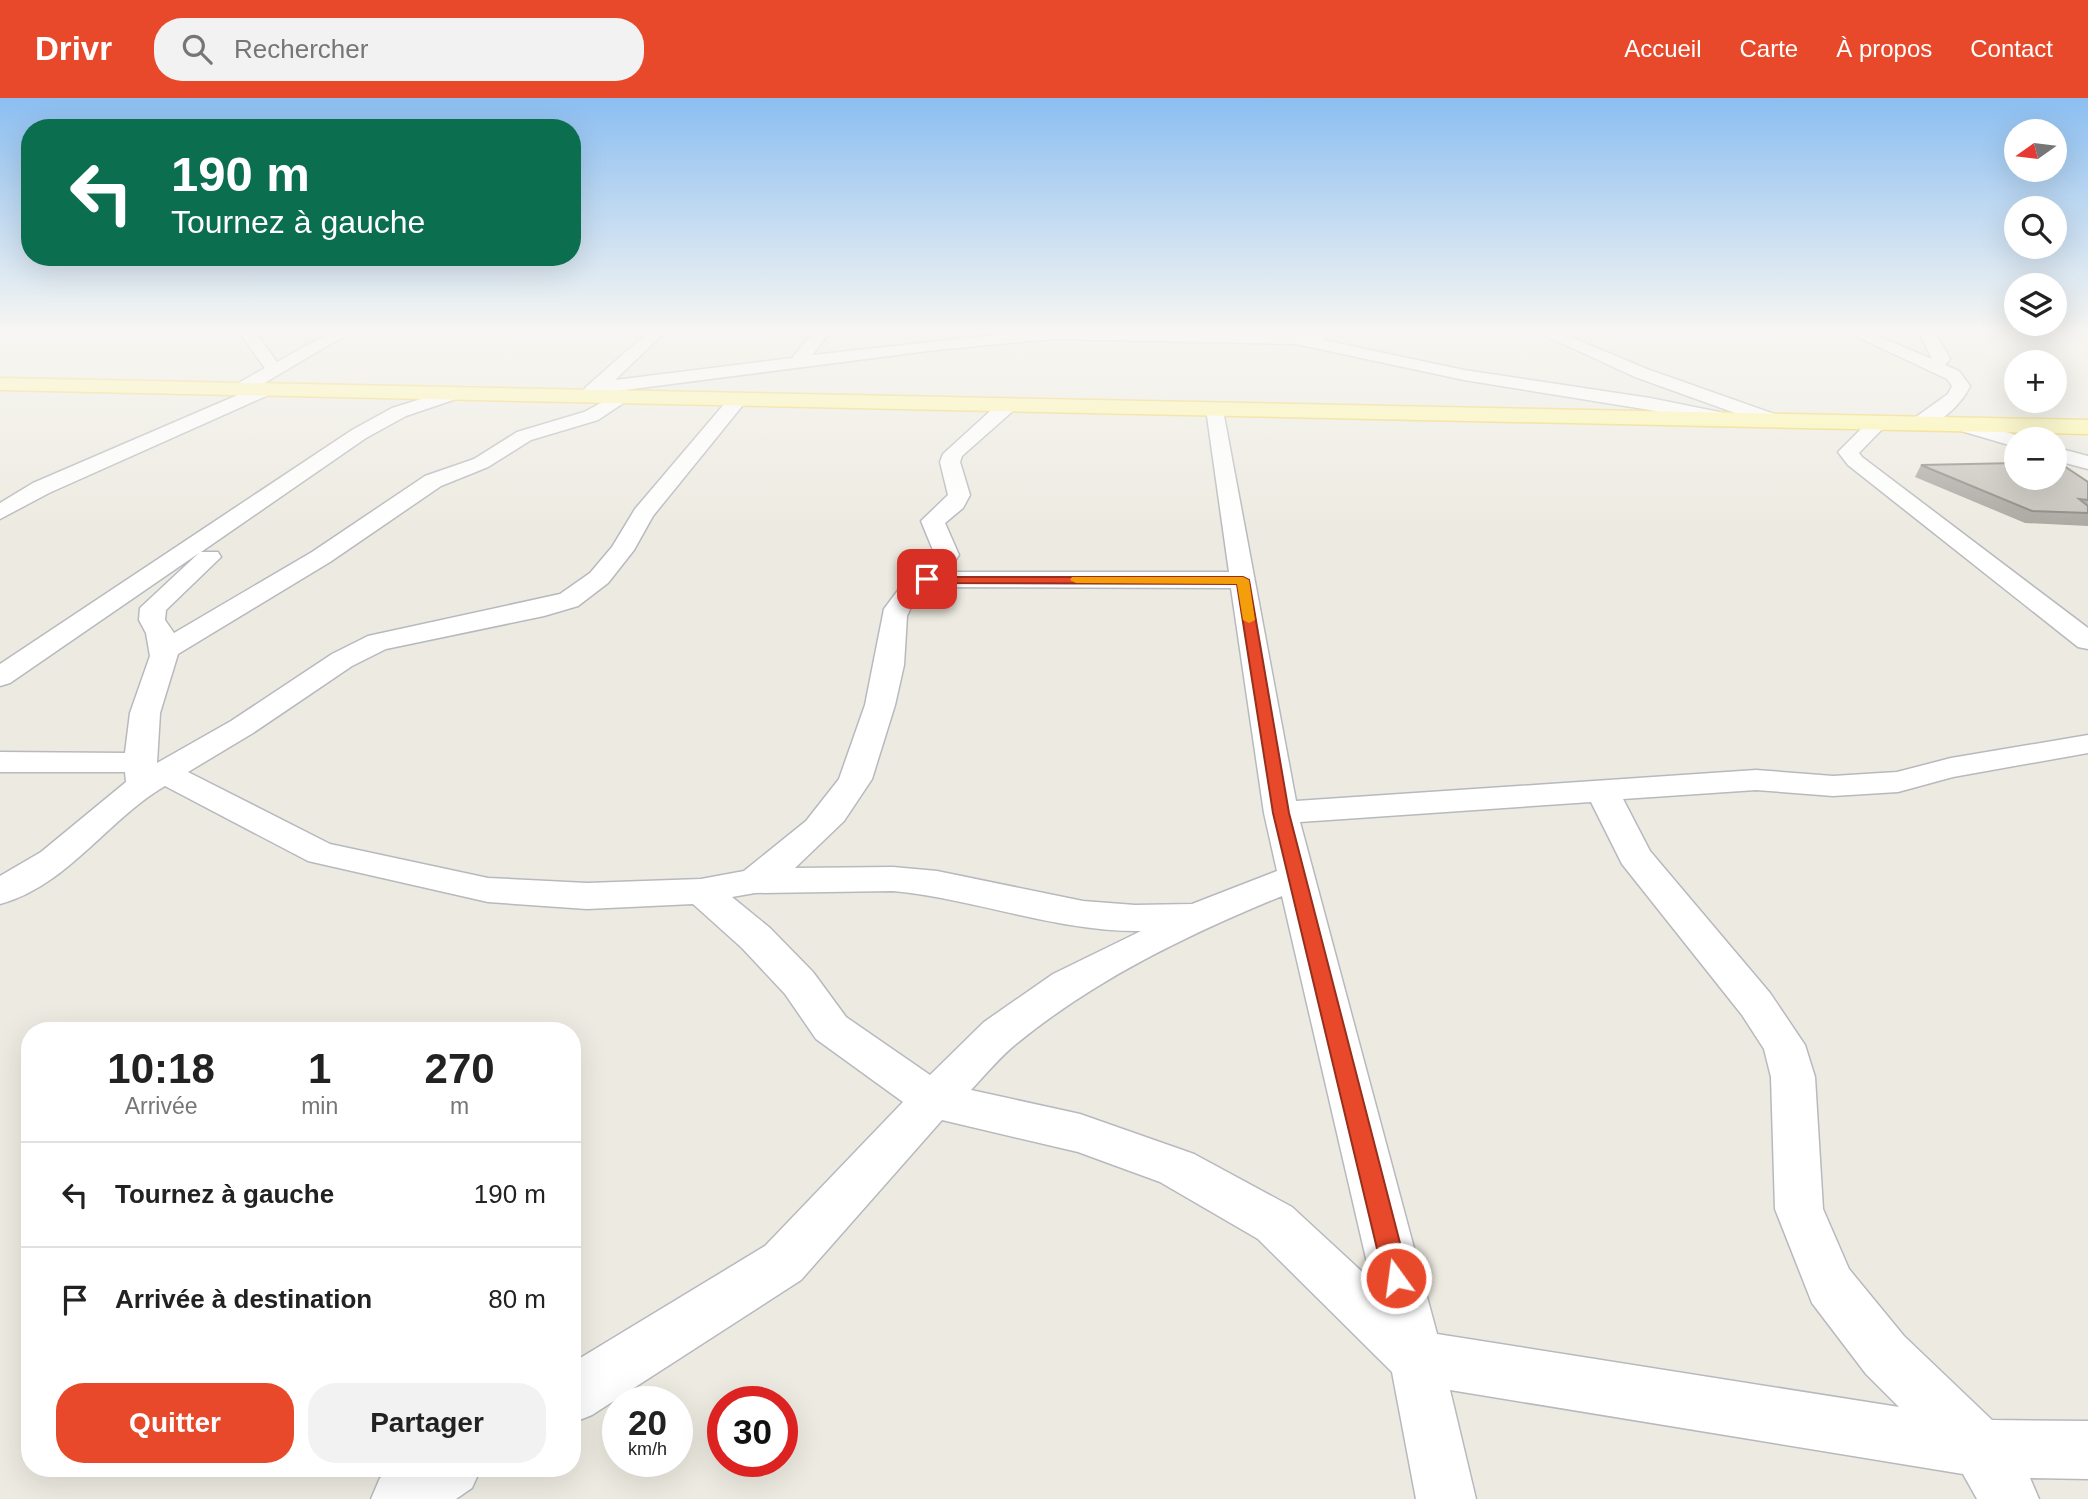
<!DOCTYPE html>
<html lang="fr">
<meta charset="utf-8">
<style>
:root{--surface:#fff;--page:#f2f2f2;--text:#222;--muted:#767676;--line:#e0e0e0;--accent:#e8492b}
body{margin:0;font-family:Arial,sans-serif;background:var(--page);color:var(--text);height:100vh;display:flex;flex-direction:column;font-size:26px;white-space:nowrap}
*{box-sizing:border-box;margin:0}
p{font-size:23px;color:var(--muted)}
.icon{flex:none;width:38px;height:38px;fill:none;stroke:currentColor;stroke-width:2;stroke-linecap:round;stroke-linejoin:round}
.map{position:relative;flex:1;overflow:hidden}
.drawer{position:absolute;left:21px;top:924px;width:560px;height:455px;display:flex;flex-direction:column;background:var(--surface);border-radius:28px;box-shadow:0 7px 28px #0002}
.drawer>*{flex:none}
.hud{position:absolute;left:21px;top:21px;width:560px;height:147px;border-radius:28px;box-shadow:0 7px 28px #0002;background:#0b6e4f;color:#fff;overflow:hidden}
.needle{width:46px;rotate:256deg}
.fabs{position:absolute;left:2004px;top:21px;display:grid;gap:14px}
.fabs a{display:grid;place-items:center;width:63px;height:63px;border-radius:50%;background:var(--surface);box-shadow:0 7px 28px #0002;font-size:35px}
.speed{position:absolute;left:602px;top:1288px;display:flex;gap:14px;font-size:35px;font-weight:700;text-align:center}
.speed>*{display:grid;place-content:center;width:91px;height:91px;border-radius:50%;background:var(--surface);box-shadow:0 7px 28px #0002;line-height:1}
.speed small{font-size:18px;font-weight:400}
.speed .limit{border:10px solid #d22;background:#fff;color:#111}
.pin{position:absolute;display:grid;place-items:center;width:60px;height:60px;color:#fff;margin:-30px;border-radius:14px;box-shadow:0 4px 10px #0006}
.me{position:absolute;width:77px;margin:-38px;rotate:346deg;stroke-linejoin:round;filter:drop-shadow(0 0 5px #0008)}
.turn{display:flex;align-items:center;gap:24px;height:147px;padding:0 35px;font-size:32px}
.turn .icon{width:91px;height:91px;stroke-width:2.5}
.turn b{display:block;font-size:49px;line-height:60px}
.eta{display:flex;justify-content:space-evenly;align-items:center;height:119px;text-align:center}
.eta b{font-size:42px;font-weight:700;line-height:49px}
.cta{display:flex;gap:14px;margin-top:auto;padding:14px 35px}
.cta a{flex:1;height:80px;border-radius:28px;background:var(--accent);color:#fff;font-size:28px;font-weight:700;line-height:80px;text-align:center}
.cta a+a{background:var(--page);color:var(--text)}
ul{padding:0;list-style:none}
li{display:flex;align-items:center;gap:21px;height:105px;padding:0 35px;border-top:2px solid var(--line)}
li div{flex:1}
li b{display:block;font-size:26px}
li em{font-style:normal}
header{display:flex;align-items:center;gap:42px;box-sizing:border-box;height:98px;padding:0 35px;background:var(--accent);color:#fff}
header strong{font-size:33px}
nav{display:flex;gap:38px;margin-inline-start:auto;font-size:24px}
.search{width:490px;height:63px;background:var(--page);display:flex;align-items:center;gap:18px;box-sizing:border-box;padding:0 24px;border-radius:28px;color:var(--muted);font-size:26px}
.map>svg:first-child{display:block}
</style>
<header>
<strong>Drivr</strong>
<div class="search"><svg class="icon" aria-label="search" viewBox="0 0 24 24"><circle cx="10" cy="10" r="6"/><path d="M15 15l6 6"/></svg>Rechercher</div>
<nav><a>Accueil</a><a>Carte</a><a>À propos</a><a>Contact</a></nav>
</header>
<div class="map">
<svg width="2088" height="1401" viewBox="0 0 2088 1401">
<rect width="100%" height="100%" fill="#edebe1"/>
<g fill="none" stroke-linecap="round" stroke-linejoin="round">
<defs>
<g id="street">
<path d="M239,234H255L277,264L331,234H351L261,287H273L276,291L273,295L49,395L0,421V405L33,385L240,296L232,291L235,287L265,270Z"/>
<path d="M648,234H665L615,282L792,260L814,234H830L812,257L1022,234H1321L1326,238L1323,242L1464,272L1650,300L1729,316L1739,322L1729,328L1650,312L1464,282L1296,246L1052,241L936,252L586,297L583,293L586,289Z"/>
<path d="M1537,234H1559L1647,271L1780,318L1783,322L1780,326H1766L1635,279Z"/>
<path d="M1847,234H1868L1932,261L1919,234H1935L1950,261L1945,267L1959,273L1970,288C1963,305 1934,334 1913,329L1910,325L1913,321L1948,296L1952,288L1947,281Z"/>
<path d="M459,289L468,294L465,298L406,318L366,340L201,454H218L221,459L166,512L165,522L174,535L312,454L425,378L474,361L517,334L584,314L625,292L634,298L598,322L531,342L488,369L441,388L330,464L178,556L160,615L157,665L231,623L332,556L368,538L560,496L590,475L612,449L635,411L731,298L738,296L747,302L653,418L634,452L608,485L578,508L544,518L386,551L352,568L253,635L188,674L330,746L488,780L587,785L701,781L744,773L806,723L839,681L865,607L884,511L899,491L935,457L921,423L948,397L940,364L943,356L1000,304L1007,302L1016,308L1014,312L962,358L960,364L970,397L963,410L945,425L959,457L948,474H1229L1206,311L1208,307H1222L1296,703L1756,672L1833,678L1897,674L1951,660L2088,637V655L1953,679L1898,694L1833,698L1756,692L1623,701L1650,753L1770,895L1805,947L1815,979L1823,1111L1849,1171L1904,1238L1992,1322L2088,1323V1381L2030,1380L2039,1401H1977L1963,1376L1450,1292L1476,1401H1416L1392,1274L1258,1141L1160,1084L1078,1054L942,1022L801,1182L592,1317L572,1325V1265L765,1148L903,1004L816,941L785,896L742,850L693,806L587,811L488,804L308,763L165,688C107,722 67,788 0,806V778L41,754L126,684L125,674H0V654L125,655L130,615L150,558L146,535L139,522L140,510L199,455L10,585L0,588V566L352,332L392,310ZM932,489L1231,490L1264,715L1277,773L1192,806L1135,807L1083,803L937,773L893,769L795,770L844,723L872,681L895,607L904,567L907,518L912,507ZM1591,704L1622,766L1742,917L1764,951L1771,979L1775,1111L1812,1205L1866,1276L1899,1309L1437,1236L1300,724ZM893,793C976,801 1057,834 1141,833L1053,876L984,924L930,977L846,919L813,874L770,830L732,799L755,795ZM1282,798L1371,1182L1292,1109L1194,1056L1080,1016L971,992C985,977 1000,959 1016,946C1094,882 1189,836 1282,798Z"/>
<path d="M1879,318L1889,324L1859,355L1862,359L2088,530V551L2078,549L1848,367L1838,354L1872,320Z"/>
<path d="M1958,320L2023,339L2025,341H2016V349L1951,330L1948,326L1951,322Z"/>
<path d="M2054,349L2088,358V371L2054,362Z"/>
<path d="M397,1370H481L472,1390L456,1401H371L380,1380Z"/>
</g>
<path id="primary" d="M0,280L2088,322V336L0,292Z"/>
</defs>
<use href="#street" stroke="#b7b9be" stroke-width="3"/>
<use href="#primary" stroke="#f1d156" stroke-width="3"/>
<use href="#street" fill="#fff" fill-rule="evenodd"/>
<use href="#primary" fill="#fff7a4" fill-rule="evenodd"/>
</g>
<path fill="#aca9a3" d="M1921,367L2088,384V428L2025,425L1915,379Z"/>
<path fill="#c8c5be" stroke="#8c8a85" stroke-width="2" d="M2054,364H2058L2088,384V402L2079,401L2088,408V415L2032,413L1921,367L2016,365V380H2054Z"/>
<linearGradient id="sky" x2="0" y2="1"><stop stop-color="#8bbef1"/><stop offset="0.54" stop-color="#f7f6f2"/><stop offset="1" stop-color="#f7f6f2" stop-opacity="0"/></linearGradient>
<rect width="2088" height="430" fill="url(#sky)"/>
<path fill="#e8492b" stroke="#972f1c" stroke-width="2" d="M923,479H1243L1249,482L1289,715L1409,1180L1405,1188L1396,1192L1388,1188L1384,1180L1273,715L1237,486L927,485L923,484Z"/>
<path fill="#f59e0b" d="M1072,479H1243L1249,482L1255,522L1249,525L1243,522L1237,486L1076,485L1070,482Z"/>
</svg>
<div class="fabs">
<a><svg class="needle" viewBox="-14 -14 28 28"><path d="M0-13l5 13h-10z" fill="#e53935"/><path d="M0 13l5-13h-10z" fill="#767676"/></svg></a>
<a><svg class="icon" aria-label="search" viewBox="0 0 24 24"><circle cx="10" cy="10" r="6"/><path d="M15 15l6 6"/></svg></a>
<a><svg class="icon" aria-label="layers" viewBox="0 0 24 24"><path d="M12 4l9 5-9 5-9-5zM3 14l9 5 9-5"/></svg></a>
<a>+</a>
<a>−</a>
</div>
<div class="speed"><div>20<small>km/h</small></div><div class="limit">30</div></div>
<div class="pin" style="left:927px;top:481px;background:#d93025"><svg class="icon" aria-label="arrive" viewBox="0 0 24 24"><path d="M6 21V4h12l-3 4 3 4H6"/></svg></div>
<svg class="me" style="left:1396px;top:1180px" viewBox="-20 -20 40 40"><circle r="17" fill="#e8492b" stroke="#fff" stroke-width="3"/><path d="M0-11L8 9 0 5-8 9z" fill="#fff"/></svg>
<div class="hud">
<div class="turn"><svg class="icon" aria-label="left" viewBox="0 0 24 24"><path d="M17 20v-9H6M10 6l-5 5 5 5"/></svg><div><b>190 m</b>Tournez à gauche</div></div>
</div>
<section class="drawer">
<div class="eta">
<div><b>10:18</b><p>Arrivée</p></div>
<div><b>1</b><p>min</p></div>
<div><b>270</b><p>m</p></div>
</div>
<ul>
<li><svg class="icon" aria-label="left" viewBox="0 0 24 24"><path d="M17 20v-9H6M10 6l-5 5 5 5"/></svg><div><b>Tournez à gauche</b></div><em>190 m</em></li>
<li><svg class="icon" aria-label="arrive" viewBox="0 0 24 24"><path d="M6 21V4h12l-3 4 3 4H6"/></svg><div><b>Arrivée à destination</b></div><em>80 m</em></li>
</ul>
<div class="cta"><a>Quitter</a><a>Partager</a></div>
</section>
</div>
